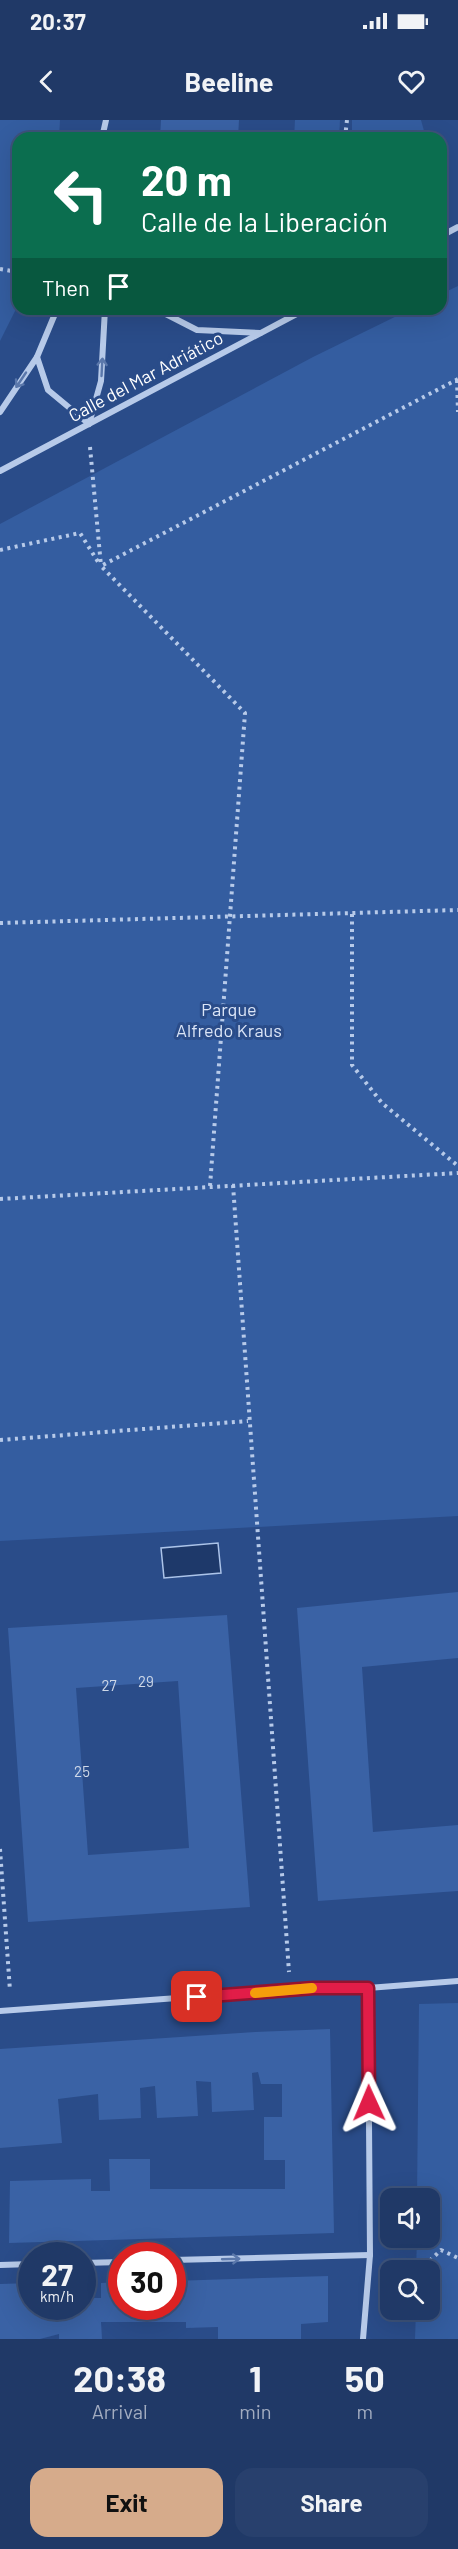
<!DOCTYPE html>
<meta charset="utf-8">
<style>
:root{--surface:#203967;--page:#28406d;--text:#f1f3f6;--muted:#a2acc0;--line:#3d537b;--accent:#d6ab8b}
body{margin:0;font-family:Barlow,sans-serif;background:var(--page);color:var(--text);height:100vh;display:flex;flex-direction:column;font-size:22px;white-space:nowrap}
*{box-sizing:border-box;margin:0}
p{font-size:20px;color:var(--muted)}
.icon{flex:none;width:33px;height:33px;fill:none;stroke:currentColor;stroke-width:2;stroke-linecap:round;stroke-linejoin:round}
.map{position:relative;height:2219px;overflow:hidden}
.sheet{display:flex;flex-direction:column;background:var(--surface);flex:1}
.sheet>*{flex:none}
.banner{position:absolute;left:12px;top:12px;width:435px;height:183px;border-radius:18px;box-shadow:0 6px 24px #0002,0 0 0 2px var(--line);background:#0b6e4f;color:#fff;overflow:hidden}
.fabs{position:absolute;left:380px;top:2068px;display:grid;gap:12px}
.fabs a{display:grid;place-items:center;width:60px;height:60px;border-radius:12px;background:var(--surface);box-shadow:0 6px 24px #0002,0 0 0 2px var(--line);font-size:30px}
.speed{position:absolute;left:18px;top:2122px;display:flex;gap:12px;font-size:30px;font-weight:700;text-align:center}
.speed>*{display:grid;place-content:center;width:78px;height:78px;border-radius:50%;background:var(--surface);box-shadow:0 6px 24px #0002,0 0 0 2px var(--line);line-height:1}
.speed small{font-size:15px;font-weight:400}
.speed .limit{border:9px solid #d22;background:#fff;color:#111}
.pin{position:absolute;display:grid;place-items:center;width:51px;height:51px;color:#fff;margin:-26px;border-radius:12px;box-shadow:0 3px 9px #0006}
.me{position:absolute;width:66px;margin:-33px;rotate:359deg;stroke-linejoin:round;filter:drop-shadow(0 0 4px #0008)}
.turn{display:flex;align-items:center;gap:21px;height:126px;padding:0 30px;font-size:27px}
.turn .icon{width:78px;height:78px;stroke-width:2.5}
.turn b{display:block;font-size:42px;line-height:51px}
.then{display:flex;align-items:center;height:57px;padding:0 30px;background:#0003;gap:12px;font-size:22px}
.eta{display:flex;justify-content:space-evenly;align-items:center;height:102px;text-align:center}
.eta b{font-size:36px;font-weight:700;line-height:42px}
.button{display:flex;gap:12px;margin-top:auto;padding:12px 30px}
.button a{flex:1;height:69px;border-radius:18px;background:var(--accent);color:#111;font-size:24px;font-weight:700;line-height:69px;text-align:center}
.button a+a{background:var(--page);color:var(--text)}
.status{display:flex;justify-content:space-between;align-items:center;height:42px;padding:0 30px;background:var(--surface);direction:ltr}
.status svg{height:16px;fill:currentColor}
header{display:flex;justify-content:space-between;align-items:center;height:78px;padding:0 30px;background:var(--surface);font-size:27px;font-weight:700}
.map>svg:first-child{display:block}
</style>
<div class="status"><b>20:37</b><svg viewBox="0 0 49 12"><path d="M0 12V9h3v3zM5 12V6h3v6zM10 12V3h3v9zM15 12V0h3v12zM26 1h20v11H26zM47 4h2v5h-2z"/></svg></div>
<header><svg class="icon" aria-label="back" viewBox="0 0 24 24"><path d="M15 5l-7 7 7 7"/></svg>Beeline<svg class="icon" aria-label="heart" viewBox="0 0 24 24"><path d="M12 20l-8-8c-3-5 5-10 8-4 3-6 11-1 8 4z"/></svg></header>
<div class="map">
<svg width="458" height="2219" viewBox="0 0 458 2219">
<rect width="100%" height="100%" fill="#2a4c89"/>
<g fill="#345da0">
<path d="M0,0H60L59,18H18V185L0,221Z"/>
<path d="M295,0H340L339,18H294Z"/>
<path d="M352,0H421L426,18H352Z"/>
<path d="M458,166V1396L0,1421V404L313,237L411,189H441V174Z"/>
<path d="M458,1883V2219H415L416,2190H429V2151H416L417,2118H429V2079H417L419,1884Z"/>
</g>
<path fill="#1e396a" stroke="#acc4e9" stroke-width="1.5" d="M218,1423L221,1453L164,1458L161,1428Z"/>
<g fill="#3a62a5" fill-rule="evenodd">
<path d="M161,0H239L238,18H160Z"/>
<path d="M458,1472V1538L362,1547L373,1712L458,1705V1771L318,1781L297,1488Z"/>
<path d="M227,1495L250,1787L28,1802L8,1508ZM178,1561L189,1728L88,1735L76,1568Z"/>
<path d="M330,1909L334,2113L9,2123L10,2061L91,2059V2071H110L109,2039H150V2069H285V2040H264V1997H282V1964H261L258,1952L252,1953L254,1990L212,1992L211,1962L196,1961L198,1996L157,1998L155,1966L140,1968L141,1998L99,2000L98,1974L58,1979L62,2023L0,2028V1929L255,1912Z"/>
<path d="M328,2156V2202L301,2204V2219H218V2207L186,2208V2202H101L102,2219H59V2214L40,2219H0V2164L32,2163V2187H82V2178H101V2163L122,2162V2187H172V2161Z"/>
</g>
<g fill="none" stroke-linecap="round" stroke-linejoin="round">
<g stroke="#b7cae9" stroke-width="4" stroke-dasharray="3 4.5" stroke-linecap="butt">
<path d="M345,18L347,0"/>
<path d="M0,149L18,152"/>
<path d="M457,260L458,292"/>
<path d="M90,327L101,446"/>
<path d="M0,430L80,413L100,445"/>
<path d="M352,794V945L382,983L458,1046"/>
<path d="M0,803L458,790"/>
<path d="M233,1065L289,1852"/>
<path d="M210,1066L245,593L101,446L458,259"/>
<path d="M0,1079L458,1053"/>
<path d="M0,1320L248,1301"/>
<path d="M0,1729L10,1871"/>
<path d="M419,2151L441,2130L458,2138"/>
</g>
<g stroke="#b7cae9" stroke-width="6">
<path d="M102,18L106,0"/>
<path d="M441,116L458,107"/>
<path d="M156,189L197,210L260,213"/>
<path d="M37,237L48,270L89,304L101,261L105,189"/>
<path d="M0,292L37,237L57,189"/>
<path d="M0,351L306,189"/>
<path d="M0,1891L314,1868H368L458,1861"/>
<path d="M172,2140L370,2135"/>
<path d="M82,2143L122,2142"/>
<path d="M0,2145L32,2144"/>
<path d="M363,2219L370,2135L368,1868"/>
</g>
</g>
<defs><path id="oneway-shaft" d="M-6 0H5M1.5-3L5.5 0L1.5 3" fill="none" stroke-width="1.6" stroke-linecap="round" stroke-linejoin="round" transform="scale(1.5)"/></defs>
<g stroke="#5b78ab">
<use href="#oneway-shaft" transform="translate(102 247) rotate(-87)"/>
<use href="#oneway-shaft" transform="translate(21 260) rotate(124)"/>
<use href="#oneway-shaft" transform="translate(231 2139) rotate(-2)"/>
</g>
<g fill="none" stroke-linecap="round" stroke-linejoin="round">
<defs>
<path id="route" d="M197,1877L314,1868H368L369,1983"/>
</defs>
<use href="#route" stroke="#92132f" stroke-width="15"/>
<use href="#route" stroke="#e11d48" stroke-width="10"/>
<path stroke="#f59e0b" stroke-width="10" d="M255,1873L312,1868"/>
</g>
<g text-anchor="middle" stroke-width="6" stroke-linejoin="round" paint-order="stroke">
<g font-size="15" fill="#ced8e8">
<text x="146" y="1567">29</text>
<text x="109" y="1571">27</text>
<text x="82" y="1657">25</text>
</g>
<g font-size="18" fill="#fff" stroke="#2a4c89">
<text transform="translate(146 257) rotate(-28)" y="6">Calle del Mar Adriático</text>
</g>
<g font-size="18" fill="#dbe5f7" stroke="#2a4c89">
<text x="229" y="896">Parque<tspan x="229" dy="21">Alfredo Kraus</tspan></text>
</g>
</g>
</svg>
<div class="fabs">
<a><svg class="icon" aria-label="sound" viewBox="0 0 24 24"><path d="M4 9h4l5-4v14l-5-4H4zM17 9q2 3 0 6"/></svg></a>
<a><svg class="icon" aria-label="search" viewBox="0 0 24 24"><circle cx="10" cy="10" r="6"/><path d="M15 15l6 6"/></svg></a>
</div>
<div class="speed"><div>27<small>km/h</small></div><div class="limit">30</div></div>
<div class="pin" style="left:197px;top:1877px;background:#d93025"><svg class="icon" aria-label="arrive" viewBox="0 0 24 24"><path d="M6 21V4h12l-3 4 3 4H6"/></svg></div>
<svg class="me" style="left:369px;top:1983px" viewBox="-20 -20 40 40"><path d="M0-17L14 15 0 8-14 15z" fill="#e11d48" stroke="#fff" stroke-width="4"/></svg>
<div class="banner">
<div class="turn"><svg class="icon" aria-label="left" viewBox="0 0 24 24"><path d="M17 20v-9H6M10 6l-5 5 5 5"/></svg><div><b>20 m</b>Calle de la Liberación</div></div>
<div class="then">Then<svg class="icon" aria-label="arrive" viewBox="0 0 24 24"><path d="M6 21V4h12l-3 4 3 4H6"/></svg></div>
</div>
</div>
<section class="sheet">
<div class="eta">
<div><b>20:38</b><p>Arrival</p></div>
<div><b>1</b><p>min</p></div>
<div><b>50</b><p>m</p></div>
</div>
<div class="button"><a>Exit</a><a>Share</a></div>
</section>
